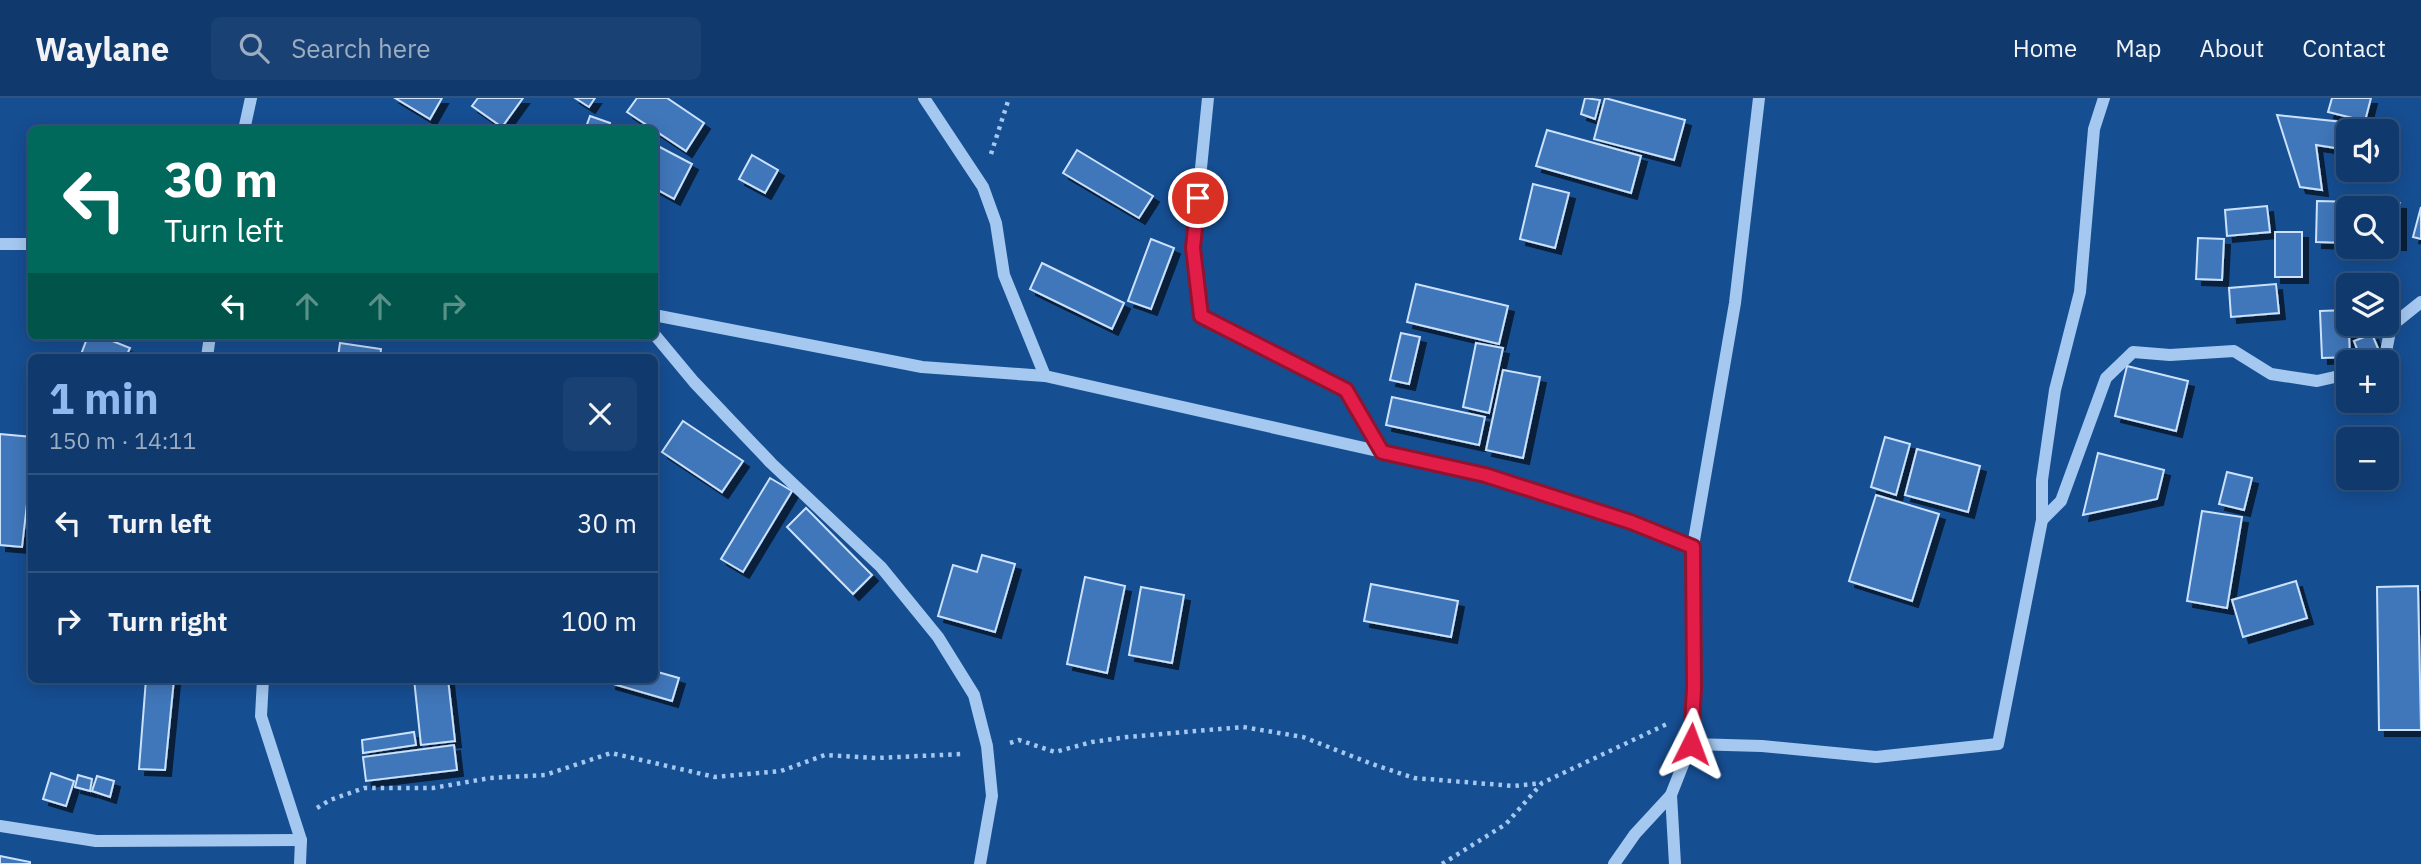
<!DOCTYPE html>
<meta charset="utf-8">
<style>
:root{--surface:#103a6e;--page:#194173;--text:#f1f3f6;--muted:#9cadc2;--line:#305481;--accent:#90b9f0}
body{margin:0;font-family:"IBM Plex Sans",sans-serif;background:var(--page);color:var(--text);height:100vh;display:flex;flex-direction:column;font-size:26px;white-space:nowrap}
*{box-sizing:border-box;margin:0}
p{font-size:23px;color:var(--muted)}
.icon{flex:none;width:38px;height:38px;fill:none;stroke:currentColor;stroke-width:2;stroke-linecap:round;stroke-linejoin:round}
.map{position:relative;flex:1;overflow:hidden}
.panel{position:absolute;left:28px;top:256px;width:630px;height:329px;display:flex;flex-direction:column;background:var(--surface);border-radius:10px;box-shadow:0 4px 18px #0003,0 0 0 2px var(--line)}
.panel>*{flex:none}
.guide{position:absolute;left:28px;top:28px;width:630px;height:214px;border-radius:10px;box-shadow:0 4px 18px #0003,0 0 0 2px var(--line);background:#00695c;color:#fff;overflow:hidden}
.fabs{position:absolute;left:2336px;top:21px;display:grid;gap:14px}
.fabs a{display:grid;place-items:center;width:63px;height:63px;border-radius:10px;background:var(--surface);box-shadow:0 4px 18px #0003,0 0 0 2px var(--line);font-size:35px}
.pin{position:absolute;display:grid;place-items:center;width:60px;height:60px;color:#fff;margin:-30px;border:4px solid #fff;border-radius:50%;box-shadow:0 2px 7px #0007}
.me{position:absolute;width:77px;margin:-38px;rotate:3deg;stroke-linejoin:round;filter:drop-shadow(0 0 5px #0008)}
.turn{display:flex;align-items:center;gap:24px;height:147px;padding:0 21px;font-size:32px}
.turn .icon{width:91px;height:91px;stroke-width:2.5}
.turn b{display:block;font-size:49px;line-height:60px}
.lanes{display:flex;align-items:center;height:66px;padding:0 21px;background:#0003;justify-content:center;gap:35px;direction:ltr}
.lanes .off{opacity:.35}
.round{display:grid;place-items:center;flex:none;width:74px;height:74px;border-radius:10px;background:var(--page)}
.head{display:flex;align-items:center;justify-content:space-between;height:119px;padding:0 21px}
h1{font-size:42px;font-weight:800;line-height:52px;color:var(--accent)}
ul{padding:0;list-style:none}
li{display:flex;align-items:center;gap:21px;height:98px;padding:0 21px;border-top:2px solid var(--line)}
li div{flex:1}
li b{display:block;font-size:26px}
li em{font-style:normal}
header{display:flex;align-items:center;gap:42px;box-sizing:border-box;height:98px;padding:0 35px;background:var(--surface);border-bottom:2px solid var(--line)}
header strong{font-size:33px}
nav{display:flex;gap:38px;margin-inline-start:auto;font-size:24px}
.search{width:490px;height:63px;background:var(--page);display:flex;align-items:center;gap:18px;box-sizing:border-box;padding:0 24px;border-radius:10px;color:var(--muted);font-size:26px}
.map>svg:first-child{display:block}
</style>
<header>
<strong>Waylane</strong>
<div class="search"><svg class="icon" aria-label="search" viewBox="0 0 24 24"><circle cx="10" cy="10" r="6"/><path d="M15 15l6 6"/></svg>Search here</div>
<nav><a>Home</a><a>Map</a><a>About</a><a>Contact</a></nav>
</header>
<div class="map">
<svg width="2421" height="766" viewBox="0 0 2421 766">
<defs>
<filter id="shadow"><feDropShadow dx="6" dy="6" stdDeviation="0" flood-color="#0009"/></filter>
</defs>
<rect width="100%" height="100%" fill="#164e92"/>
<g fill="#3f77ba" stroke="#cce2fc" stroke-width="2" filter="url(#shadow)">
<path d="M395,0H442L430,21Z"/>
<path d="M478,0H523L502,29L472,8Z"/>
<path d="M575,0H595L589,9Z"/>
<path d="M637,0H667L704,25L686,53L627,14Z"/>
<path d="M1585,0L1600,2L1595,21L1581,16Z"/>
<path d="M1605,0L1685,22L1674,62L1594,41Z"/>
<path d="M2332,0H2371L2365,23L2328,14Z"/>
<path d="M2277,17L2381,28L2380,33H2348V52L2316,47L2322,92L2300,89Z"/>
<path d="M590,18L610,25L608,32H585Z"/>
<path d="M1547,32L1641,58L1631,95L1536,68Z"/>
<path d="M654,46L692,66L674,101L654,90Z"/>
<path d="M1077,52L1153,98L1139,120L1063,75Z"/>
<path d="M752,57L778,72L765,95L739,81Z"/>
<path d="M1533,86L1569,95L1555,150L1520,141Z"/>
<path d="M2317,103L2400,105V146H2387V110H2348V145L2316,144Z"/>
<path d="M2267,108L2270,134L2227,138L2225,112Z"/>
<path d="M2421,109V141L2413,139Z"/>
<rect x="2275" y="134" width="27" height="45"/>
<path d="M2198,140L2224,141L2222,182L2196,181Z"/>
<path d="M1151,141L1174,150L1151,211L1128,203Z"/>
<path d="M1042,165L1124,205L1112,231L1030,191Z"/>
<path d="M1416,186L1508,208L1499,246L1407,224Z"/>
<path d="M2276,186L2279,215L2231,219L2229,190Z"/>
<path d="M2348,212L2350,259L2322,260L2320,213Z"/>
<path d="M1401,235L1420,239L1409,286L1390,282Z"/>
<path d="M2372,236L2382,260L2370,264H2362L2354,243Z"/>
<path d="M88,238H100L130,250L126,259H80Z"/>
<path d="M340,245L381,251L380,259H338Z"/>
<path d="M1476,245L1503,250L1489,315L1463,309Z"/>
<path d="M2127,268L2188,283L2176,333L2115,318Z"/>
<path d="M1503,272L1540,279L1523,360L1486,352Z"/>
<path d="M1392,299L1485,319L1479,347L1386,327Z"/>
<path d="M683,323L743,363L722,394L662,354Z"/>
<path d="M0,336L32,339V363L22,449L0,447Z"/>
<path d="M1885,339L1910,346L1896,397L1871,389Z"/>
<path d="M1917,351L1980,368L1968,414L1905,397Z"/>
<path d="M2098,355L2164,372L2157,401L2083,417Z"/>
<path d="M2227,374L2252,380L2244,412L2219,406Z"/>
<path d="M770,380L792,393L743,474L721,461Z"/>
<path d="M1876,397L1939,416L1912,503L1849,483Z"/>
<path d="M806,410L872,477L853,496L787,429Z"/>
<path d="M2202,413L2242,419L2227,510L2187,503Z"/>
<path d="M982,457L1015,466L995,534L938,518L953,467L977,474Z"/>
<path d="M1085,479L1125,488L1107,575L1067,566Z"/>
<path d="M2296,483L2307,520L2243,539L2232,502Z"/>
<path d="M1371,486L1458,503L1451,539L1364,523Z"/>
<path d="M2418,488L2421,632H2379L2377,489Z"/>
<path d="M1141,489L1184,497L1172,565L1129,557Z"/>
<path d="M654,573L679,580L672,603L610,585L611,581H654Z"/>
<path d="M146,581H174L165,672L139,671Z"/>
<path d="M414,581H448L455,643L421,647Z"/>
<path d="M414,634L416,647L363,655L362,642Z"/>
<path d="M454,647L457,672L366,683L363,659Z"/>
<path d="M51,675L74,683L66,708L43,701Z"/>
<path d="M78,677L92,681L90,693L75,689Z"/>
<path d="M97,678L114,683L110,699L92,693Z"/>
<path d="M0,758L30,764V766H0Z"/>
</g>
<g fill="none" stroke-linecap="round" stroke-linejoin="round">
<g stroke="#a5c8f0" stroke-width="4.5" stroke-dasharray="3.5 5" stroke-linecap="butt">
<path d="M991,56L1009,0"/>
<path d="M1010,645L1019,642L1055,654L1092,644L1127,639L1243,629L1303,639L1372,666L1414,680L1514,688L1542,685"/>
<path d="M317,710L330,702L364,690H433L490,680L545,677L611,655L715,679L781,673L825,657L877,660L962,656"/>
<path d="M1442,766L1506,726L1542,685L1667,626"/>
</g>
<g stroke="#a5c8f0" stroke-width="12">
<path d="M924,0L983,89L996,125L1004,177L1045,278"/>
<path d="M1208,0L1193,150L1201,218L1346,292L1382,354L1485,377L1631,424L1693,448"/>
<path d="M244,32L251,0"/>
<path d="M0,146H32"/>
<path d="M654,217L922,269L1045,278L1382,354"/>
<path d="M654,236L694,284L771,365L881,469L938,539L974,597L987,648L992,698L980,766"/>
<path d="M207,259L210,238"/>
<path d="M2384,264L2391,228L2421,204"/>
<path d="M2042,422L2061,403L2106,280L2133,254L2170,257L2234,253L2271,276L2317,283L2348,276"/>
<path d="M263,581L261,618L301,742L300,766"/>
<path d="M1691,646L1762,648L1876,659L1998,646L2042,422V382L2055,292L2080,194L2094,31L2104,0"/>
<path d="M1671,697L1675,766"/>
<path d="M0,728L96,743L301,742"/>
<path d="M1614,766L1635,736L1671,697L1691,646L1694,590L1693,448L1735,205L1759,0"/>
</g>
</g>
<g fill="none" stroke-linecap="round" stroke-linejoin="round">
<defs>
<path id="route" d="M1198,100L1193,150L1201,218L1346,292L1382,354L1485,377L1631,424L1693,449L1694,590L1691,646"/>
</defs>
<use href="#route" stroke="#92132f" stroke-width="18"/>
<use href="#route" stroke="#e11d48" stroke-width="12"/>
</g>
</svg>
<div class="fabs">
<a><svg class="icon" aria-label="sound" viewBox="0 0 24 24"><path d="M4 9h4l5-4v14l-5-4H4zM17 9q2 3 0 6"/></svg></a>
<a><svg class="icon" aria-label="search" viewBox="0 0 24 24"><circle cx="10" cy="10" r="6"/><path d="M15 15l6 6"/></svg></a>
<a><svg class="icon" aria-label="layers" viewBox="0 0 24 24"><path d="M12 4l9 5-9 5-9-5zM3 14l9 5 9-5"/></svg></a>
<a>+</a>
<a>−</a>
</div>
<div class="pin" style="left:1198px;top:100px;background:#d93025"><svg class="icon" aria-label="arrive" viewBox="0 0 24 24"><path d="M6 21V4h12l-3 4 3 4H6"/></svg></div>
<svg class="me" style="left:1691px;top:646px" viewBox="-20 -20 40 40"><path d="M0-17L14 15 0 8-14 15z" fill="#e11d48" stroke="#fff" stroke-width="4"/></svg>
<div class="guide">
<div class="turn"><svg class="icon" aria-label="left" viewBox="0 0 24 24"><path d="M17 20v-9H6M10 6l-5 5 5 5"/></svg><div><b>30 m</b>Turn left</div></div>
<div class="lanes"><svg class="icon" aria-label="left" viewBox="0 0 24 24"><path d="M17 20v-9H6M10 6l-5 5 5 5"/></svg><svg class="icon off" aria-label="ahead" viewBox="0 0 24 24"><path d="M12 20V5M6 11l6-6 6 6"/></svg><svg class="icon off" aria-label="ahead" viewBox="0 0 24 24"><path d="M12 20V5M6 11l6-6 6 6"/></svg><svg class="icon off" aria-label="right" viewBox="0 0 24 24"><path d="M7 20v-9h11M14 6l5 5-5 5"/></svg></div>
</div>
<section class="panel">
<div class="head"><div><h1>1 min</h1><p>150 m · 14:11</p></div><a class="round"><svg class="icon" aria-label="close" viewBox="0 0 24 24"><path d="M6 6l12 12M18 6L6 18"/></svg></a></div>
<ul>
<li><svg class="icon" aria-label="left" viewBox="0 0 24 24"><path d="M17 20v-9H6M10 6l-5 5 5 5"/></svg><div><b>Turn left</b></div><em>30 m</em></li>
<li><svg class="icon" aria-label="right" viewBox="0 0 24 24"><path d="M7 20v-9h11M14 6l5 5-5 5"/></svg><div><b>Turn right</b></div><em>100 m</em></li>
</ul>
</section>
</div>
